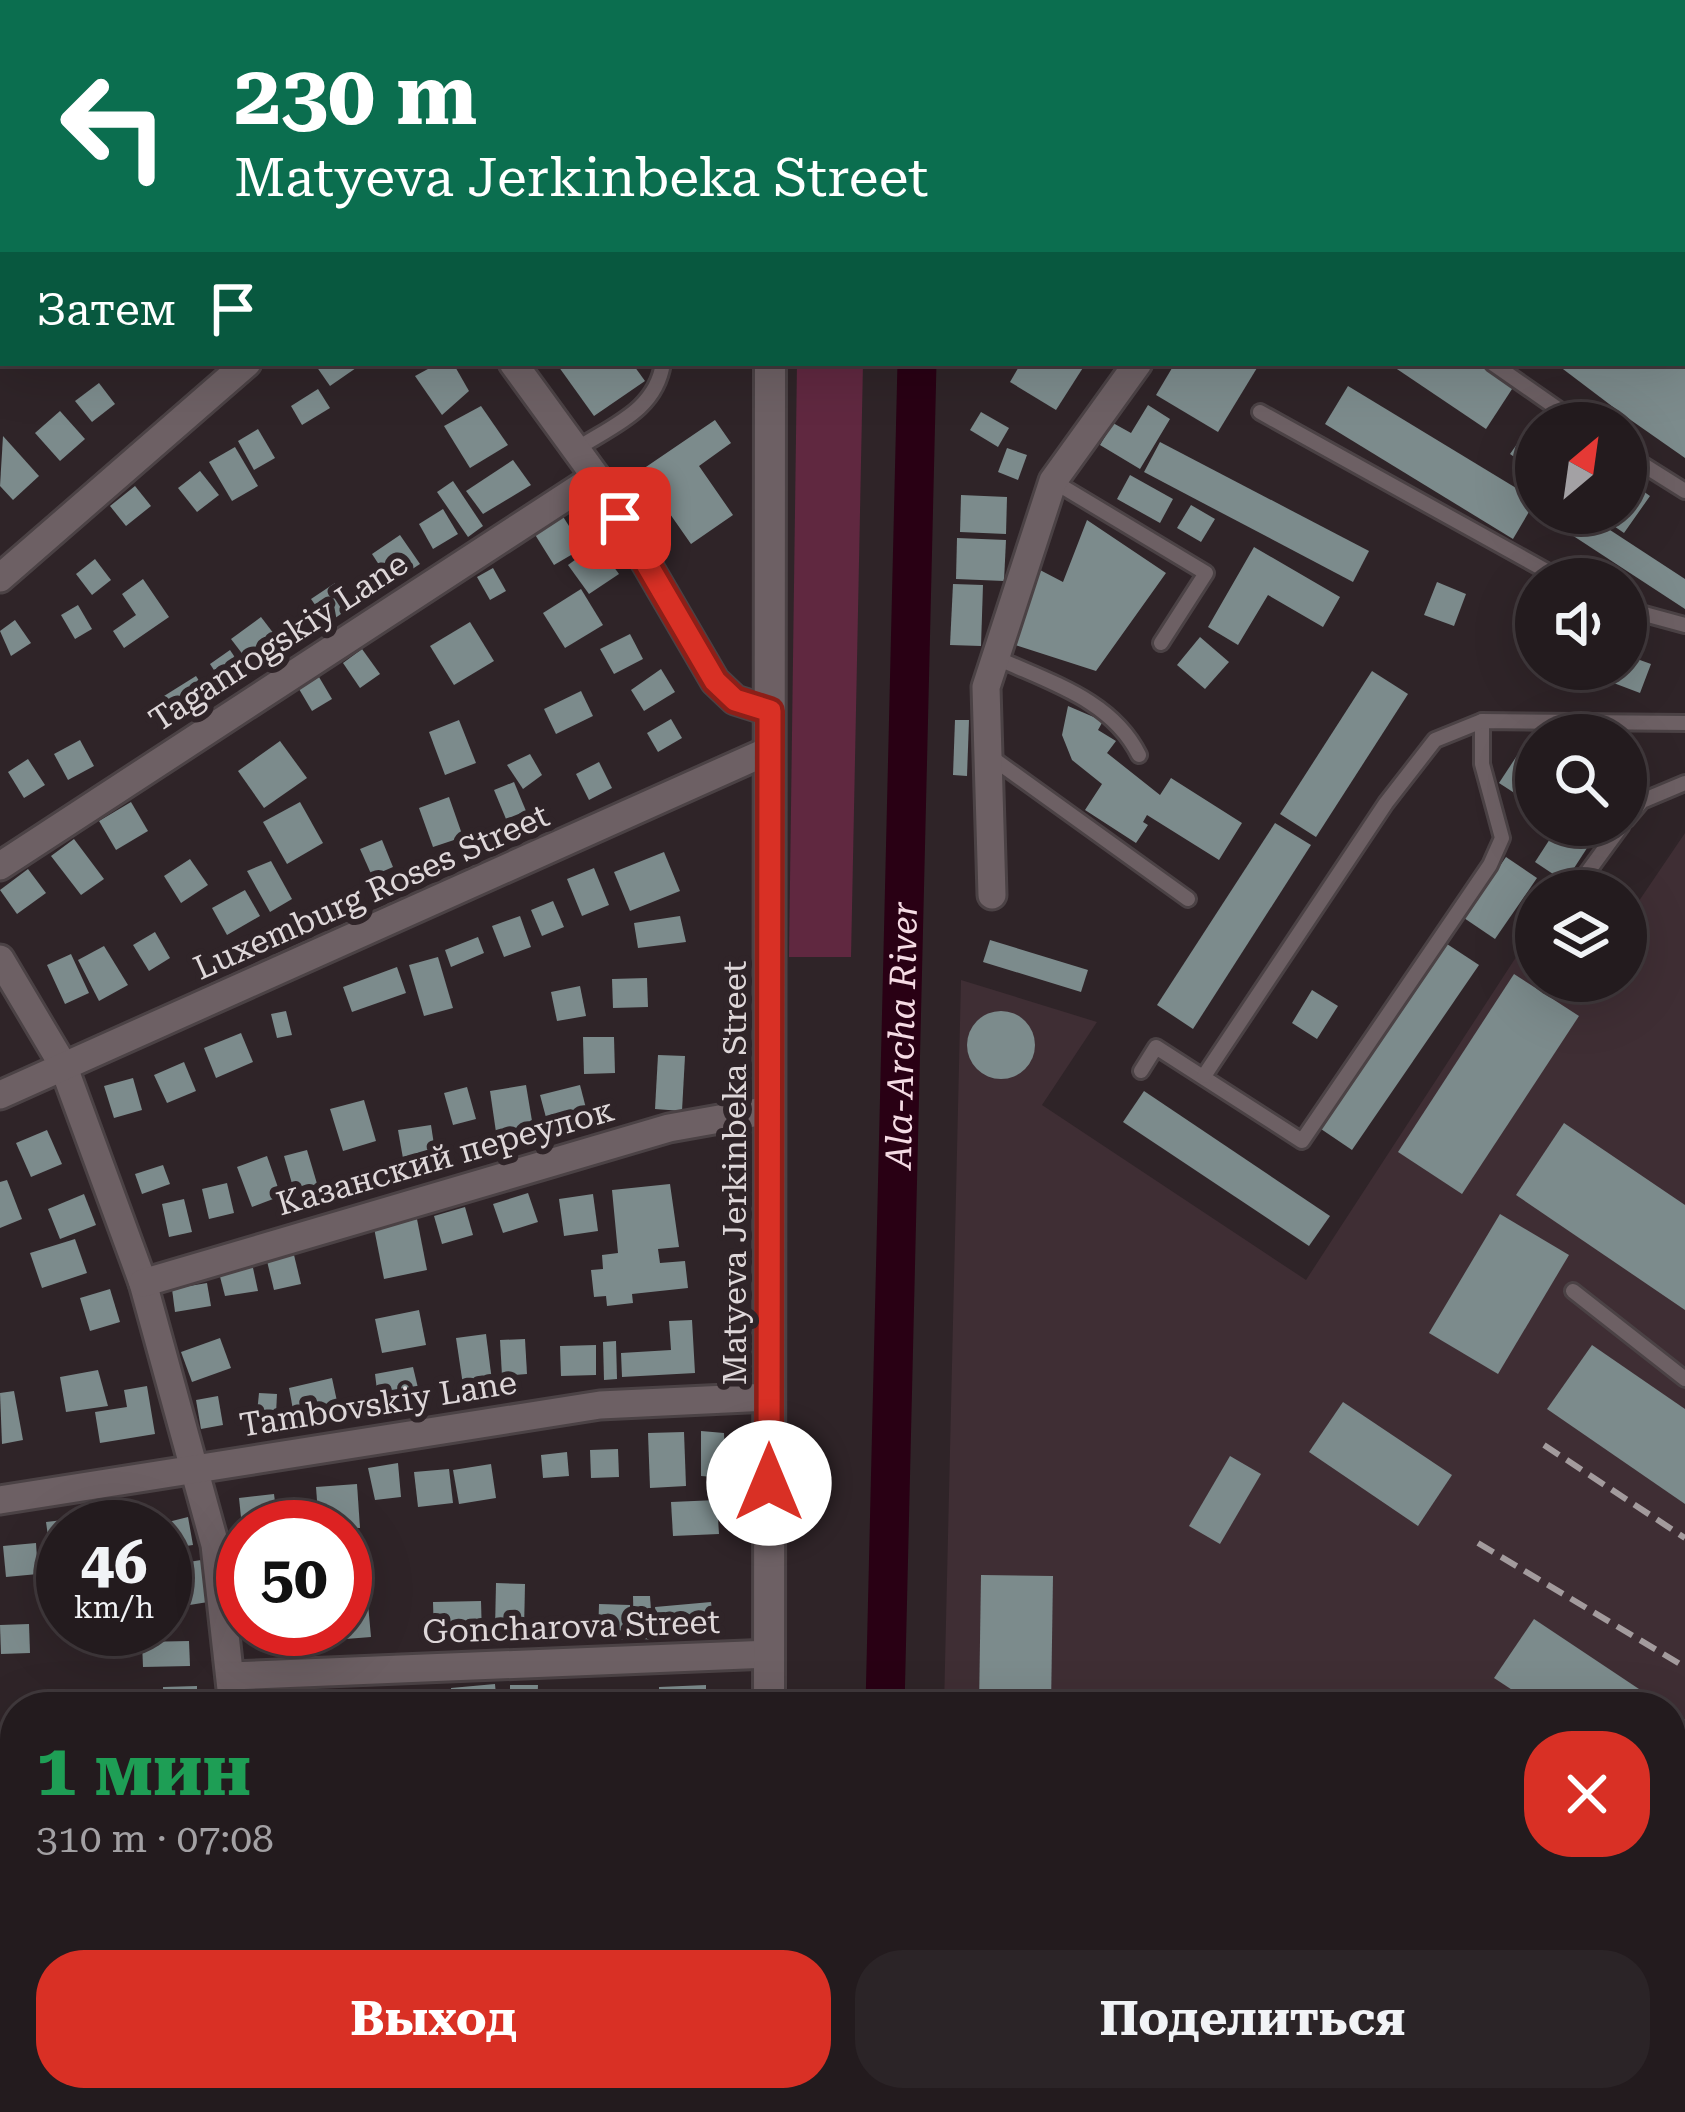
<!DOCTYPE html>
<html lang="ru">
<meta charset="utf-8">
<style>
:root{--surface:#231b1e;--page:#2b2427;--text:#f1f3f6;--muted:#a3a1a4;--line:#40393c;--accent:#d93025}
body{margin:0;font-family:"Roboto Serif",serif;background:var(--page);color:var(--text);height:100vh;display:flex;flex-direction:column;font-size:45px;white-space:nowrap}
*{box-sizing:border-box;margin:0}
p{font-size:39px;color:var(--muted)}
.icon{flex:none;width:66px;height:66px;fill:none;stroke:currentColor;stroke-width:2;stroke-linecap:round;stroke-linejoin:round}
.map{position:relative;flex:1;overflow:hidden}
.panel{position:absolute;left:0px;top:1692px;width:1686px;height:420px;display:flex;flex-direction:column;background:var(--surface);border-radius:48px 48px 0 0;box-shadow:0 12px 48px #0002,0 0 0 3px var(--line)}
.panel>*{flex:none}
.hud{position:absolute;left:0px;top:0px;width:1686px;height:366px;box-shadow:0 12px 48px #0002,0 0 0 3px var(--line);background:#0b6e4f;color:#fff;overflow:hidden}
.needle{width:78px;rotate:29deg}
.tools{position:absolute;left:1515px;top:402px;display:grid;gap:24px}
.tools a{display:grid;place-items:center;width:132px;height:132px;border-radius:50%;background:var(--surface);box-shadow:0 12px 48px #0002,0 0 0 3px var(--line);font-size:60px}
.speed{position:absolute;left:36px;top:1500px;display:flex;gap:24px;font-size:60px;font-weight:700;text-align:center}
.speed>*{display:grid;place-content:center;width:156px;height:156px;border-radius:50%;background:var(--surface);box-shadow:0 12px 48px #0002,0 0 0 3px var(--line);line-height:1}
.speed small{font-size:30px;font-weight:400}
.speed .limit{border:18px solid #d22;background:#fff;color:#111}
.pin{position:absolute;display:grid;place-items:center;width:102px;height:102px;color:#fff;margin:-51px;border-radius:24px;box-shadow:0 6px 18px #0006}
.me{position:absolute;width:132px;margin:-66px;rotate:0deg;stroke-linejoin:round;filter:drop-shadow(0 0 9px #0008)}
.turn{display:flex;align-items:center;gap:42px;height:252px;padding:0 36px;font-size:54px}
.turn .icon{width:156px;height:156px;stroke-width:2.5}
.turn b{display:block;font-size:84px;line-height:102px}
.then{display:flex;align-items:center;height:114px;padding:0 36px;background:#0003;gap:24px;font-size:45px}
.round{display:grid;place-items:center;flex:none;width:126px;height:126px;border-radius:48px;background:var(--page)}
.overview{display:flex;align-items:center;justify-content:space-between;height:204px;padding:0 36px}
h1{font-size:72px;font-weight:700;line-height:90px;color:#1e9e55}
.button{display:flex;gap:24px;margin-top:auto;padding:24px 36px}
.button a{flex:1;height:138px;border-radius:48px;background:var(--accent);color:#fff;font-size:48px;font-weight:700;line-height:138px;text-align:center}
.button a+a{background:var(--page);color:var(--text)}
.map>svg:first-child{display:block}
</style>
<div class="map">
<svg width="1685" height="2112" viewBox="0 0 1685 2112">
<rect width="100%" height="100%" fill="#2f2428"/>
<path fill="#3f2e34" d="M1685,833V2112H1571L1550,2097H1671V1707H944L961,980L1097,1022L1042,1105L1306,1280L1535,928L1536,981H1626V920Z"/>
<path fill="#602840" d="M797,363H863L851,957H789Z"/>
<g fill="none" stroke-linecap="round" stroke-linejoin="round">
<g stroke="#290014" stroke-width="39">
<path d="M922,3L923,0"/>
<path id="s1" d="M885,1707L917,363"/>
<path d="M880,2097V2112"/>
</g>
</g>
<g fill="#7c8b8c">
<path d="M314,363H353L356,368L330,386Z"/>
<path d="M439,363H453L469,391L442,415L415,376Z"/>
<path d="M556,363H632L645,381L594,416Z"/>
<path d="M1021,363H1086L1056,410L1010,382Z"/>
<path d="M1175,363H1260L1218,432L1156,395Z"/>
<path d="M1388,363H1480L1514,386L1486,429Z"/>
<path d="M1555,363H1685V458L1625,416Z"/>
<path d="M99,383L115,404L92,422L75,401Z"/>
<path d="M1348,386L1536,500L1513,539L1325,424Z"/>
<path d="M318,389L330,408L302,425L291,406Z"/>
<path d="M1148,405L1170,419L1140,469L1100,445L1113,423L1131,433Z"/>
<path d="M481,406L508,445L470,468L444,426Z"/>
<path d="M60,411L85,439L60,461L35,433Z"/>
<path d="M981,412L1009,428L998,447L970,430Z"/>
<path d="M1536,417L1545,423H1536V472L1510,454Z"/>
<path d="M715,420L731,443L699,466L733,515L691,544L640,471Z"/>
<path d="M258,429L275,458L254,470L238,441Z"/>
<path d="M3,436L39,476L13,500L0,486Z"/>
<path d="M1160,442L1369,551L1353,582L1144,472Z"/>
<path d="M235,447L258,486L232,501L209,462Z"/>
<path d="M1007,448L1027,455L1018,480L998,472Z"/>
<path d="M513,460L531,485L483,514L466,491Z"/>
<path d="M200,471L219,495L197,512L178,488Z"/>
<path d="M1130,475L1173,499L1160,523L1117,499Z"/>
<path d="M1626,479L1650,496L1624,533L1595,513H1626Z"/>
<path d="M453,481L483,526L468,537L437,492Z"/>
<path d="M135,486L151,506L126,526L110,506Z"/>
<path d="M961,495L1007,497L1006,534L960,532Z"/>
<path d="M1191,505L1215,519L1201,542L1177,528Z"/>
<path d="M443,509L458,534L433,549L419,524Z"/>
<path d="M1558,513H1584L1685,579V609L1552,522Z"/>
<path d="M562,515L583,548L554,565L534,533Z"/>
<path d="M1087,520L1166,573L1096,671L1009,643L1040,570L1063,582Z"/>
<path d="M400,535L420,564L391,583L372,554Z"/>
<path d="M957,538L1006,540L1004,581L956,579Z"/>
<path d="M597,544L619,574L589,594L568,565Z"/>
<path d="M1254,547L1340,597L1323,627L1268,595L1238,645L1208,627Z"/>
<path d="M95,559L111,580L92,595L76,574Z"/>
<path d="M493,568L506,591L490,600L477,577Z"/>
<path d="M143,579L169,617L124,648L113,631L136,615L122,594Z"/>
<path d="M1437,582L1466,594L1454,626L1424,615Z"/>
<path d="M335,583L351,607L328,623L311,599Z"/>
<path d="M953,584L983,585L981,646L950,645Z"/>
<path d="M581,589L603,625L565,648L543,613Z"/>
<path d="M78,605L92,629L75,639L61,615Z"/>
<path d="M261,617L287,651L257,673L231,639Z"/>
<path d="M1530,617L1536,619V657L1518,651Z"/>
<path d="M15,620L31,643L11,656L0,631Z"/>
<path d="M470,622L494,661L454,685L430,646Z"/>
<path d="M630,634L643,659L614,674L600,649Z"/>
<path d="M1200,637L1229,662L1205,689L1177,665Z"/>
<path d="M362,649L380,674L360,688L343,663Z"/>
<path d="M230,650L246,674L225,687L210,664Z"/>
<path d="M1626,655L1651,664L1640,693L1611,682L1616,669H1626Z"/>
<path d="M661,669L675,692L644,711L631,690Z"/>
<path d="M1372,671L1408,694L1316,837L1280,814Z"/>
<path d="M196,676L211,699L171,724L156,701Z"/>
<path d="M319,677L332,699L312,711L299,689Z"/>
<path d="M581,691L593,716L556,734L544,709Z"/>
<path d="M1068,706L1103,721L1098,730L1116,741L1107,753L1160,795L1171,778L1242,823L1219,860L1147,815L1143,822L1148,825L1136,843L1085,810L1102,784L1072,760L1062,735Z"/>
<path d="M671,719L682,738L658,752L647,733Z"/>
<path d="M459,720L476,763L445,775L429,732Z"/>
<path d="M955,720H969L967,776L953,775Z"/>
<path d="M80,740L94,766L68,780L54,754Z"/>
<path d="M280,741L307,778L264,808L238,771Z"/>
<path d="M530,754L542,775L523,789L507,765Z"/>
<path d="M1518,754L1536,766V807L1499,783Z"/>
<path d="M28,759L45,785L24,798L8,772Z"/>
<path d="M599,762L612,788L589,800L576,774Z"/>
<path d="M514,782L526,811L506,819L494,790Z"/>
<path d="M449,797L463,837L433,847L419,808Z"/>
<path d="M131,802L148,831L116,850L99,821Z"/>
<path d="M300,802L323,843L287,864L263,822Z"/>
<path d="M1275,823L1311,845L1193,1029L1157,1005Z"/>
<path d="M1559,825H1602L1565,882L1535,862Z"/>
<path d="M74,839L104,879L81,895L51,856Z"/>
<path d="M382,840L393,867L372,876L360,849Z"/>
<path d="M664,852L680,891L630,911L614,872Z"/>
<path d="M1506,857L1537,878L1495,939L1464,918Z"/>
<path d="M190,859L208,885L181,903L164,876Z"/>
<path d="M271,861L292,899L270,912L247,871Z"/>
<path d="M594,868L609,905L582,916L567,879Z"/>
<path d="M28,869L46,893L17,914L0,890Z"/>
<path d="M245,890L260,916L227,935L212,908Z"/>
<path d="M553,901L564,927L542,936L531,910Z"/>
<path d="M520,916L531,947L504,957L492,926Z"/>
<path d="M680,916L686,942L638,948L634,923Z"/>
<path d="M155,932L170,958L149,971L133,945Z"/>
<path d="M478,937L484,953L451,967L445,950Z"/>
<path d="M990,940L1088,970L1081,992L983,962Z"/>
<path d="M1447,944L1479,965L1352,1150L1321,1129Z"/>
<path d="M104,946L128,985L99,1001L78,960Z"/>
<path d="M71,954L89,993L65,1004L47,965Z"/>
<path d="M438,957L453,1008L424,1016L409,965Z"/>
<path d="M397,967L406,993L352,1012L343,987Z"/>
<path d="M1514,974L1579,1016L1462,1194L1398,1152Z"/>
<path d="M647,978L648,1007L613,1008L612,979Z"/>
<path d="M580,986L586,1016L557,1021L551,992Z"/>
<path d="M1312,990L1338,1006L1317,1039L1292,1023Z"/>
<path d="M286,1011L292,1035L277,1038L271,1014Z"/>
<circle cx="1001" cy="1045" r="34"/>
<path d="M241,1033L253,1062L216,1078L204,1048Z"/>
<path d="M583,1037H614L615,1073L584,1074Z"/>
<path d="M658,1055L685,1056L682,1111L655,1109Z"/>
<path d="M184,1062L196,1091L167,1103L154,1075Z"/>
<path d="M133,1078L142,1110L114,1118L104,1086Z"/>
<path d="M526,1085L534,1133L497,1139L490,1091Z"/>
<path d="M580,1085L588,1116L548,1125L540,1095Z"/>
<path d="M467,1087L476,1119L453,1125L444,1093Z"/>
<path d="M1144,1091L1330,1216L1309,1246L1123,1122Z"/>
<path d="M364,1100L376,1141L343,1151L330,1109Z"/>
<path d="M1564,1123L1685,1205V1310L1516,1195Z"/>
<path d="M431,1125L436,1158L404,1164L398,1130Z"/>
<path d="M47,1130L62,1164L31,1177L16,1143Z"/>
<path d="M307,1150L318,1187L295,1194L284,1156Z"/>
<path d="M267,1156L281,1196L252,1207L237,1167Z"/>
<path d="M163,1165L170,1184L142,1194L135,1174Z"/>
<path d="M7,1180L22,1219L0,1228V1182Z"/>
<path d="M227,1183L234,1213L209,1219L202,1189Z"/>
<path d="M670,1184L679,1247L658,1249L660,1263L685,1261L688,1288L632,1294L633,1303L607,1306L606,1296L594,1297L591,1270L603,1269L602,1255L618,1253L612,1190Z"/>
<path d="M528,1193L538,1222L503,1233L493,1204Z"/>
<path d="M84,1194L96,1225L60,1239L48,1209Z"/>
<path d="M593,1194L598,1231L564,1236L559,1199Z"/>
<path d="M184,1199L192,1232L169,1237L162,1204Z"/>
<path d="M465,1207L473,1235L442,1244L434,1216Z"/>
<path d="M1500,1214L1569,1255L1498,1374L1429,1333Z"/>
<path d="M417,1219L427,1270L384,1279L374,1228Z"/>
<path d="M75,1239L87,1273L42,1288L30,1253Z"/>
<path d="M250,1254L258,1291L225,1296L217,1265Z"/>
<path d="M294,1255L301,1284L274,1290L267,1261Z"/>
<path d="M207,1283L211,1306L175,1312L172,1289Z"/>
<path d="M110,1289L120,1322L90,1331L80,1298Z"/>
<path d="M419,1310L426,1345L382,1353L375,1319Z"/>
<path d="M692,1320L695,1373L622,1377L621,1353L671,1350L669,1321Z"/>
<path d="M486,1334L492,1381L463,1385L456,1338Z"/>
<path d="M220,1338L231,1368L192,1382L181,1352Z"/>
<path d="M525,1339L527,1374L502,1376L500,1340Z"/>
<path d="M616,1341L617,1379L604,1380L603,1342Z"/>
<path d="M596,1345V1375L561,1376L560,1346Z"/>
<path d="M1592,1345L1685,1409V1504L1547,1409Z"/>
<path d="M413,1367L424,1413L380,1415L375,1374Z"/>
<path d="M98,1370L108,1406L66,1412L60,1377Z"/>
<path d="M332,1378L338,1406L294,1415L289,1388Z"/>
<path d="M147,1386L155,1434L100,1443L95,1412L127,1407L124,1390Z"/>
<path d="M14,1391L23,1440L2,1444L0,1393Z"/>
<path d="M259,1393L277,1394L276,1414L257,1413Z"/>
<path d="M218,1396L223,1425L201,1429L196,1400Z"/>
<path d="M1343,1402L1452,1475L1418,1526L1309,1452Z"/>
<path d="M701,1431L724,1433L726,1478L701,1476Z"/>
<path d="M684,1432L686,1486L650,1488L648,1433Z"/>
<path d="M618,1449L619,1477L591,1478L590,1450Z"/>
<path d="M567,1452L569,1476L543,1478L541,1455Z"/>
<path d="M1230,1456L1261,1474L1220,1544L1189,1526Z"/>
<path d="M398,1463L401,1497L375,1500L368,1468Z"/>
<path d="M491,1464L496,1498L459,1504L453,1470Z"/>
<path d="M449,1469L453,1503L418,1507L414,1472Z"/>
<path d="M357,1484L360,1528L319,1527L316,1487Z"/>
<path d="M274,1494L278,1527H242L239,1498Z"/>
<path d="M717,1500L719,1534L673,1536L671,1502Z"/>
<path d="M188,1517L193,1545L165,1549V1527H148Z"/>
<path d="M80,1518L81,1527H63V1564L52,1565L46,1522Z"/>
<path d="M36,1543L38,1574L6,1577L3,1546Z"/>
<path d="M201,1560L208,1602L165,1609V1566Z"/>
<path d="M981,1575L1053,1576L1051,1707H979Z"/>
<path d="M496,1583L525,1584L524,1631L495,1629Z"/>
<path d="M633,1596H650L653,1640L634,1638Z"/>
<path d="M481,1601L482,1636L434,1638L433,1602Z"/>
<path d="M711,1602L715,1633L658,1639L655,1607Z"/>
<path d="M368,1604L371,1637L333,1640V1629H345V1606Z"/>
<path d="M599,1604L630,1605L629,1640L598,1639Z"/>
<path d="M1534,1619L1666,1707H1538L1494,1678Z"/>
<path d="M29,1624L30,1653L1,1654L0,1625Z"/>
<path d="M279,1629H322L323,1646L280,1648Z"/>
<path d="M189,1641L190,1666L143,1667L142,1642Z"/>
<path d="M495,1684L497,1707H452L451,1688Z"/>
<path d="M510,1685H538L537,1707H510Z"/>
<path d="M706,1685V1707H659V1687Z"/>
<path d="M197,1686V1707H163V1687Z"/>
<path d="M597,1689L621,1690L620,1707H596Z"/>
<path d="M546,1690H586L585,1707H546Z"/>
<path d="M382,1695L383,1707H346V1696Z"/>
<path d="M1671,1711L1685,1720V1805L1671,1796Z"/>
<path d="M1671,2022L1685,2031V2082L1671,2073Z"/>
<path d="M390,2097H426L424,2112H388Z"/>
<path d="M443,2097H480L478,2112H442Z"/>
<path d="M501,2097H529L527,2112H498Z"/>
</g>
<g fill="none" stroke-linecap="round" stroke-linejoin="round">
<defs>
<g id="service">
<path d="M136,0L140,3"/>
<path d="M663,0L665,3"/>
<path d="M1103,0L1109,3"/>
<path d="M321,3L322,0"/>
<path d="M450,3L453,0"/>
<path d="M1317,3L1321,0"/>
<path d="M1492,363L1578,423"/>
<path d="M1260,412L1561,579"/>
<path d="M575,450C611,426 656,411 663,363"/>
<path d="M1626,454L1685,491"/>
<path d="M1053,481L1206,573L1161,643"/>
<path d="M1626,609L1685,625"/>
<path d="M997,658C1049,682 1112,700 1139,755"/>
<path d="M988,755L1188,899"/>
<path d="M1626,820L1642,801L1685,783"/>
<path d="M1584,877L1622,825"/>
<path d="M1141,1071L1156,1047L1302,1141L1490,865L1502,838L1482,764V721"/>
<path d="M1204,1076L1386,803L1435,740L1482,721L1685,723"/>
<path d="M1573,1291L1685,1379"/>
<path d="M1671,2005L1685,2015"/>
</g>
<g id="minor">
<path d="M1359,3V0"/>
<path d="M0,231L3,228"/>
<path d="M513,363L596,477L715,681L735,700L770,711"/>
<path d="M0,578L247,363"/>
<path d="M0,866L596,477"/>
<path d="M992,895L986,687L1053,481L1138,363"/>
<path d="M0,959L63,1065L143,1283L215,1545L233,1707"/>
<path d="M0,1095L770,750"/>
<path d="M143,1283L669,1128L770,1110"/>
<path d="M0,1500L600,1405L769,1397"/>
<path d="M231,1676L769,1654"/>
<path d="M0,1871L15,1872"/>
<path d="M1168,2097L1197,2112"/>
<path d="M244,2112V2097"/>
<path d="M951,2112L952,2097"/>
</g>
<g id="secondary">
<path d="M771,3V0"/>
<path d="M769,1707L770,363"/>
<path d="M768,2097V2112"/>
</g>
<path id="primary" d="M1655,0L1667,3"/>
</defs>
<use href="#service" stroke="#4b4245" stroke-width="20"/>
<use href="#minor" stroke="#4b4245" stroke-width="33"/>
<use href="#secondary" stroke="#4b4245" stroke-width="36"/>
<use href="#primary" stroke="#4b4245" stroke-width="36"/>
<use href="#service" stroke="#6d6064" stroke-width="14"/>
<use href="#minor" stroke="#6d6064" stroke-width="27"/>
<use href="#secondary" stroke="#6d6064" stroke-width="30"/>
<use href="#primary" stroke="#b87590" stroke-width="30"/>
<g stroke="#a39b9d" stroke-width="6" stroke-dasharray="18 9" stroke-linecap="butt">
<path d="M1544,1445L1685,1538"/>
<path d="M1478,1543L1685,1667"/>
<path d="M1671,1826L1685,1835"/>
</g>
</g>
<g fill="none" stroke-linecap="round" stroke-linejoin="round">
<defs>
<path id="route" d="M620,518L715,681L735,700L770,711L769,1483"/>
</defs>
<use href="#route" stroke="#8d1f18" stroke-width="30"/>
<use href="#route" stroke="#d93025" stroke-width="21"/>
</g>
<g text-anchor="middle" stroke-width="12" stroke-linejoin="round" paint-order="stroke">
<g font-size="33" fill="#ded7d9" stroke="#2f2428">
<text transform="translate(278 641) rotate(-33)" y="12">Taganrogskiy Lane</text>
<text transform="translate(371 891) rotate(-24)" y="12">Luxemburg Roses Street</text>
<text transform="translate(445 1156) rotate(-16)" y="12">Казанский переулок</text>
<text transform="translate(734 1173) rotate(-90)" y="12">Matyeva Jerkinbeka Street</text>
<text transform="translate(378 1403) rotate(-9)" y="12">Tambovskiy Lane</text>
<text transform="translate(571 1626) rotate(-2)" y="12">Goncharova Street</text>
</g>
<g font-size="36" font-style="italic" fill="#f5dbe4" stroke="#2f2428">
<text dy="13" stroke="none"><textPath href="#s1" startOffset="672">Ala-Archa River</textPath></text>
</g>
</g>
</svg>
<div class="tools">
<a><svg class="needle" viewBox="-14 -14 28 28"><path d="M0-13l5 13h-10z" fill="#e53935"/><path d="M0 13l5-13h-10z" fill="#a3a1a4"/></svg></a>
<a><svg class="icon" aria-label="sound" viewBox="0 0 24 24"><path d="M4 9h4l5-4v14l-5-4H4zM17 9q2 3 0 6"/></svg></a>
<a><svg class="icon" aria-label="search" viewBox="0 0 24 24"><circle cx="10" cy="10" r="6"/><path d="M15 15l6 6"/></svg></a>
<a><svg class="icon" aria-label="layers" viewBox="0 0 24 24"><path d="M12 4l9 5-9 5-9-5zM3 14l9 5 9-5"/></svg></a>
</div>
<div class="speed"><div>46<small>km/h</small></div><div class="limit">50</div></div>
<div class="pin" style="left:620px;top:518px;background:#d93025"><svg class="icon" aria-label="arrive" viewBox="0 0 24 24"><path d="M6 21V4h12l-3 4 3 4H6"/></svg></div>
<svg class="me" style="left:769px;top:1483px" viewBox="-20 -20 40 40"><circle r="19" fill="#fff"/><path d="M0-13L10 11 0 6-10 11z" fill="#d93025"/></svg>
<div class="hud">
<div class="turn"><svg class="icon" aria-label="left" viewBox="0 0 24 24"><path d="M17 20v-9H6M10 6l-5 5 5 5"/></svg><div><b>230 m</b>Matyeva Jerkinbeka Street</div></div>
<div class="then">Затем<svg class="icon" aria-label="arrive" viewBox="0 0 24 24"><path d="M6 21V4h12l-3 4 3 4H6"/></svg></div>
</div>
<section class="panel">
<div class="overview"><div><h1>1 мин</h1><p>310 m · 07:08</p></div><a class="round" style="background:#d93025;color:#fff"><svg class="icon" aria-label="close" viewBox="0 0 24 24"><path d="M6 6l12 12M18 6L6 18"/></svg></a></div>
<div class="button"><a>Выход</a><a>Поделиться</a></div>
</section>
</div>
